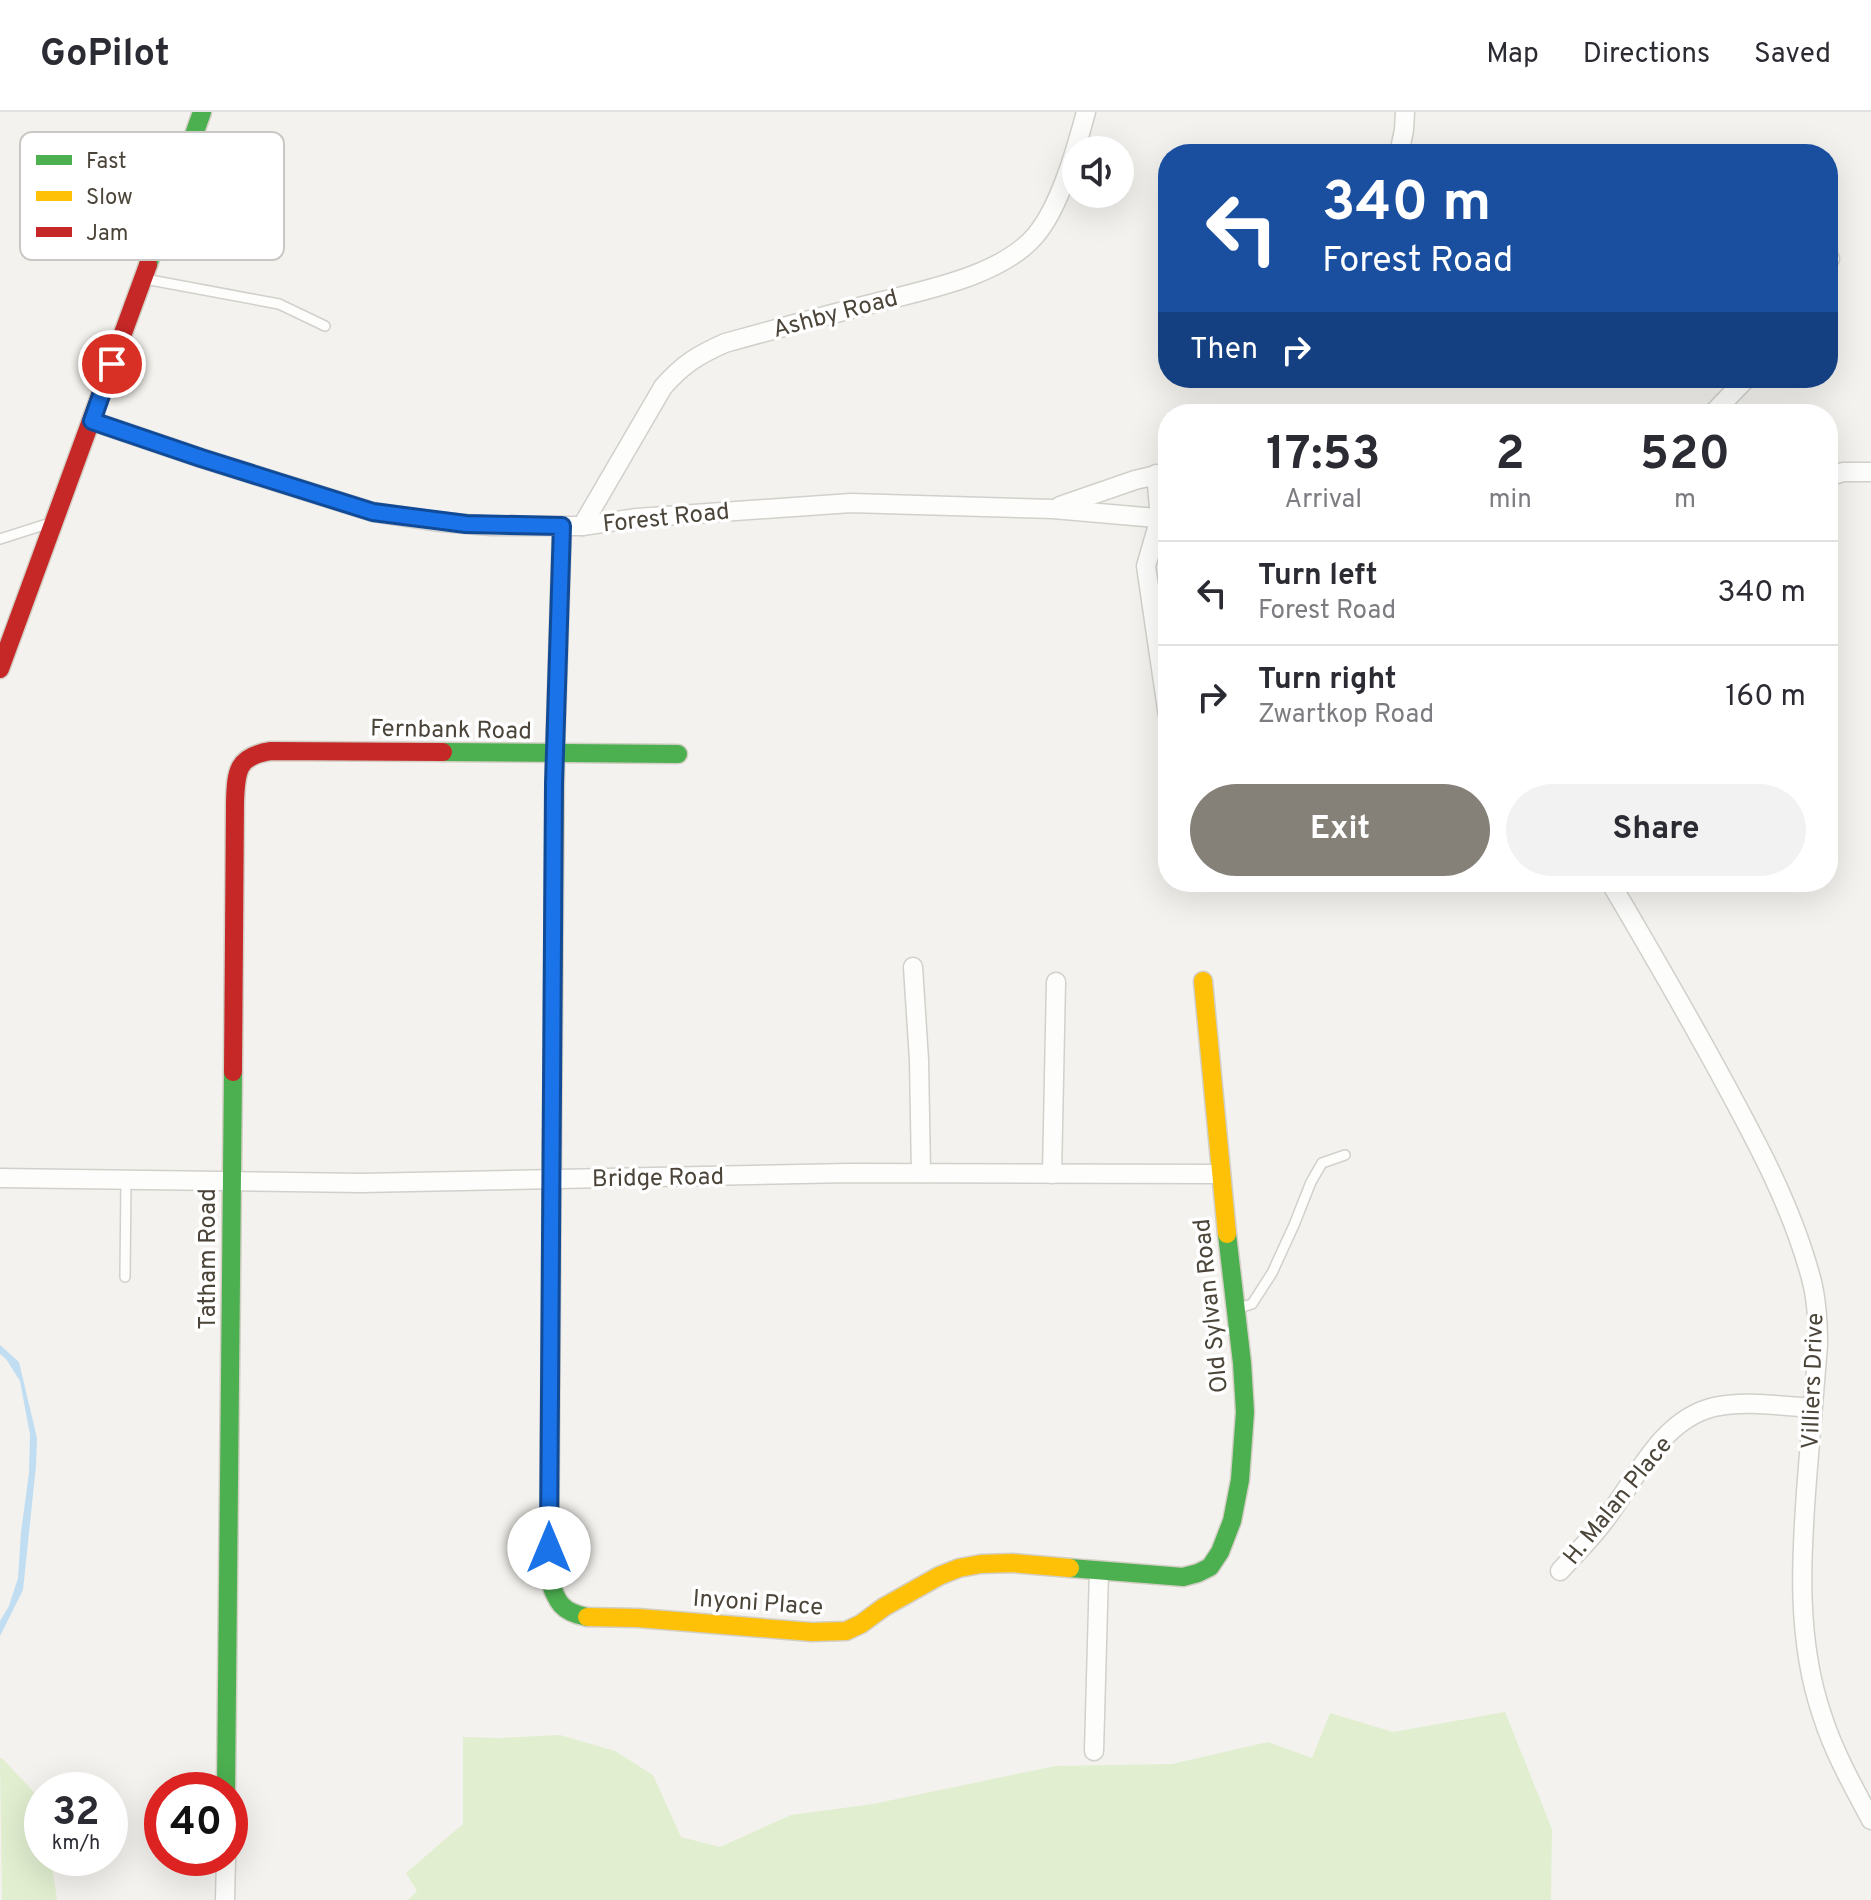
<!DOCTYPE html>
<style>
:root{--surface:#fff;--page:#f2f2f3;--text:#2b2b33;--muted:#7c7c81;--line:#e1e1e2;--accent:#868178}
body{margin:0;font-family:Overpass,sans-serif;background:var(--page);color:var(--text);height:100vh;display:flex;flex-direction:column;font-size:30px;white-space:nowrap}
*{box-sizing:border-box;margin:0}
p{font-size:26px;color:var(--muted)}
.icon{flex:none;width:44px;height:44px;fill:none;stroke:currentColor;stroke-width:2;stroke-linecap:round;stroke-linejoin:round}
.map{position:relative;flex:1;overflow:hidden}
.details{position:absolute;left:1158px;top:292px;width:680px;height:488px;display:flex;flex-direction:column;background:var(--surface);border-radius:32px;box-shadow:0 8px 32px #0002}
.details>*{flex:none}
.top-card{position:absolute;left:1158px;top:32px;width:680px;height:244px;border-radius:32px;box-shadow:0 8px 32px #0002;background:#1a4fa0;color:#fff;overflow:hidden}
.tools{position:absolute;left:1062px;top:24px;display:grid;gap:16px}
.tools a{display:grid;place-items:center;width:72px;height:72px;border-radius:50%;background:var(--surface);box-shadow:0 8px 32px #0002;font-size:40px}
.speed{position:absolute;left:24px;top:1660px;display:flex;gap:16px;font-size:40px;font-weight:700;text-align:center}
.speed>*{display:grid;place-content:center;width:104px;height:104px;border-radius:50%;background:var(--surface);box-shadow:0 8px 32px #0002;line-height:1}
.speed small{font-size:20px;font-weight:400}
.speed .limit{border:12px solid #d22;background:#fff;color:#111}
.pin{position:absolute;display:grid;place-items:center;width:68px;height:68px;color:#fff;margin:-34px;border:4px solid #fff;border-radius:50%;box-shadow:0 2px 8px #0007}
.me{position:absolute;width:88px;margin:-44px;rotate:0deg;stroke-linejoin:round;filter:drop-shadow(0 0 6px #0008)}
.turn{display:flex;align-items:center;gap:28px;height:168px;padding:0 32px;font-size:36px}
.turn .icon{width:104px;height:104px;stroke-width:2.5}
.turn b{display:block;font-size:56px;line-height:68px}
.then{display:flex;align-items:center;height:76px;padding:0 32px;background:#0003;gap:16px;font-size:30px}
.eta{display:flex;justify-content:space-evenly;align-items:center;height:136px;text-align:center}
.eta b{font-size:48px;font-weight:700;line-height:56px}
.button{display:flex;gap:16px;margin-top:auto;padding:16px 32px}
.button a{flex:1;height:92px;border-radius:48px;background:var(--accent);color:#fff;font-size:32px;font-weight:700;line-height:92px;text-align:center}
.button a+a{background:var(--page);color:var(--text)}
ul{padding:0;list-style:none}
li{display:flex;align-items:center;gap:24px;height:104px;padding:0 32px;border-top:2px solid var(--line)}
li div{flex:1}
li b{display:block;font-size:30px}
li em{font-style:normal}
header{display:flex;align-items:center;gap:48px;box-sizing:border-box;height:112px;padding:0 40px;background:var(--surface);border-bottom:2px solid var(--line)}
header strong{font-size:38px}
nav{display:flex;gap:44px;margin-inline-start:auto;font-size:28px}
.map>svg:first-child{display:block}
</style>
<header>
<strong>GoPilot</strong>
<nav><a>Map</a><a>Directions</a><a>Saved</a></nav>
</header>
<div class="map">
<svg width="1871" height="1788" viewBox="0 0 1871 1788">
<rect width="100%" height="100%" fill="#f4f2ee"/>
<g fill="#e1eecf">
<path d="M1505,1600L1552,1717L1551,1788H408L417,1779L406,1761L463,1712V1625L498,1626L560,1623L615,1639L653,1663L681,1725L720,1735L791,1703L873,1692L1055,1654L1172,1652L1268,1630L1312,1646L1330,1601L1393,1620Z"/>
<path d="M0,1646L3,1647L42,1689V1746H51L57,1788H2Z"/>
</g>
<path fill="#c0ddf1" d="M0,1233L19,1250L37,1326L36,1354L23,1478L0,1524V1509L9,1494L18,1466L21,1420L29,1361L30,1323L20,1269L6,1247L0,1242Z"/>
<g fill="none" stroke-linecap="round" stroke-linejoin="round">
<defs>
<g id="lane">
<path d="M145,167L279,192L325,214"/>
<path d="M0,427L50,411"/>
<path d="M125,1165L126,1068"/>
<path d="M1239,1196L1252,1192L1272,1161L1294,1113L1311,1070L1322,1051L1345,1043"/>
</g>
<g id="street">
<path d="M1399,42L1404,18L1405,0"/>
<path d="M1828,149L1830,147"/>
<path d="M1712,302L1747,266"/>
<path d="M92,309L201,346L373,400L440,410L492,414H582L637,406L851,391L1053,397L1168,407"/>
<path d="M1156,362L1160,406L1146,454L1168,604"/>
<path d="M1828,365L1843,360H1871"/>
<path d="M1060,394L1135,368L1165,361"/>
<path d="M582,414L663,275C683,252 698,243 725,231C772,218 820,205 867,193C918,179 999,166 1035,124C1060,95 1076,37 1086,0"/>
<path d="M1610,770C1646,831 1682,893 1716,955C1753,1023 1791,1091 1811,1166C1817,1188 1818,1210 1818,1233C1814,1277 1811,1322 1807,1367C1801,1445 1796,1527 1822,1603C1834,1641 1853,1674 1871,1708"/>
<path d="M913,855L919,948L921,1061"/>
<path d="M1052,1062L1056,870"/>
<path d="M0,1066L361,1071L849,1061L1220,1062"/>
<path d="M1560,1459C1575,1442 1592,1426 1605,1408C1636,1368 1660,1308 1714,1295C1745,1288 1781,1294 1812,1296"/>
<path d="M1094,1639L1099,1459"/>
<path d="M225,1788L226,1746"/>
</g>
<g id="fast">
<path d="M148,153L202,0"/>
<path d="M443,640L678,642"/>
<path d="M552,1030L549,1467C557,1490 561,1500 587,1505"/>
<path d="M1070,1456L1183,1465L1198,1461L1210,1455L1220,1440L1232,1409L1240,1368L1245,1300L1242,1251L1227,1122"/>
<path d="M226,1678L233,960"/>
</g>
<g id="slow">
<path d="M1203,869L1227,1122"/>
<path d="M552,1030L555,642L562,414"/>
<path d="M587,1505L638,1506L812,1520L846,1519L861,1512L884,1495L939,1464L959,1456L981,1452L1012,1451L1070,1456"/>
</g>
<g id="jam">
<path d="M0,557L148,153"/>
<path d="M233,960L235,690C236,659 237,644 271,639L443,640"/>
</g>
</defs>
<use href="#lane" stroke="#d2d0cb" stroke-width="12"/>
<use href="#street" stroke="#d2d0cb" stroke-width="21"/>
<use href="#fast" stroke="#d3cfc5" stroke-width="21"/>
<use href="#slow" stroke="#d3cfc5" stroke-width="21"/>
<use href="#jam" stroke="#d3cfc5" stroke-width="21"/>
<use href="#lane" stroke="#fdfdfc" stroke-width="9"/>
<use href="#street" stroke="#fdfdfc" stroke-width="18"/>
<use href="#fast" stroke="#4caf50" stroke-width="18"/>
<use href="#slow" stroke="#ffc107" stroke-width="18"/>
<use href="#jam" stroke="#c62828" stroke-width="18"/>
</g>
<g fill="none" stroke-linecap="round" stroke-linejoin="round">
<defs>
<path id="route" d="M112,252L92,309L201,346L373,400L466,412L562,414L554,672L549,1436"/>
</defs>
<use href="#route" stroke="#114b97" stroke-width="20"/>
<use href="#route" stroke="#1a73e8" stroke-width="14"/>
</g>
<g text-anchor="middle" stroke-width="7" stroke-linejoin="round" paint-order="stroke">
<g font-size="24" fill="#4b4439" stroke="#fff">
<text transform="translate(835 201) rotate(-15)" y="8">Ashby Road</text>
<text transform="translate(666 405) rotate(-6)" y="8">Forest Road</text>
<text transform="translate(451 617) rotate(1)" y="8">Fernbank Road</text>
<text transform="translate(658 1065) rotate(-1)" y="8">Bridge Road</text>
<text transform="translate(207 1147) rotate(-90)" y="8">Tatham Road</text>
<text transform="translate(1210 1194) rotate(-96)" y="8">Old Sylvan Road</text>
<text transform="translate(1812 1269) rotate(-88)" y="8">Villiers Drive</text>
<text transform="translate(1617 1388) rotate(-51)" y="8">H. Malan Place</text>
<text transform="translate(758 1490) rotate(4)" y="8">Inyoni Place</text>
</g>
</g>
<rect x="20" y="20" width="264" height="128" rx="12" fill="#fff" stroke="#c9c7c4" stroke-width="2"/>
<rect x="36" y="43" width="36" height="10" fill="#4caf50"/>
<rect x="36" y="79" width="36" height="10" fill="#ffc107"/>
<rect x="36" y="115" width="36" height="10" fill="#c62828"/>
<g font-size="22" fill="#4b4439">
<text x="86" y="56">Fast</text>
<text x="86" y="92">Slow</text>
<text x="86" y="128">Jam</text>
</g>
</svg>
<div class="tools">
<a><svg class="icon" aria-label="sound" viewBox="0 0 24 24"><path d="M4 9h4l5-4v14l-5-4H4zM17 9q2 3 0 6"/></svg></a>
</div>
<div class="speed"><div>32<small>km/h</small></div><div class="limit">40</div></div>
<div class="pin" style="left:112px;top:252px;background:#d93025"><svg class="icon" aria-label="arrive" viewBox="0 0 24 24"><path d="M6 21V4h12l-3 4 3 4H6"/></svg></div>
<svg class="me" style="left:549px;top:1436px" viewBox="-20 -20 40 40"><circle r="19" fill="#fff"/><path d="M0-13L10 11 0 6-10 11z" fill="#1a73e8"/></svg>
<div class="top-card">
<div class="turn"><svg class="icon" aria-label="left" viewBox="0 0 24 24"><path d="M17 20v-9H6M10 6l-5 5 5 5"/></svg><div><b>340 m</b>Forest Road</div></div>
<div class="then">Then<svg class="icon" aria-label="right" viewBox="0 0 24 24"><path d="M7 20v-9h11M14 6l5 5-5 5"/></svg></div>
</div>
<section class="details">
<div class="eta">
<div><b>17:53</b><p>Arrival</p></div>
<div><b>2</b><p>min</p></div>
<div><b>520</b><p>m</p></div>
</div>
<ul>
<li><svg class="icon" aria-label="left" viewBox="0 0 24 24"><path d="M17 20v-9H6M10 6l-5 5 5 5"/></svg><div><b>Turn left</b><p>Forest Road</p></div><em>340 m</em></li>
<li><svg class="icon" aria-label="right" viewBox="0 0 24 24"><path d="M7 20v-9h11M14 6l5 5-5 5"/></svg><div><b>Turn right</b><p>Zwartkop Road</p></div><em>160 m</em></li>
</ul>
<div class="button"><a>Exit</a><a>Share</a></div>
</section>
</div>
